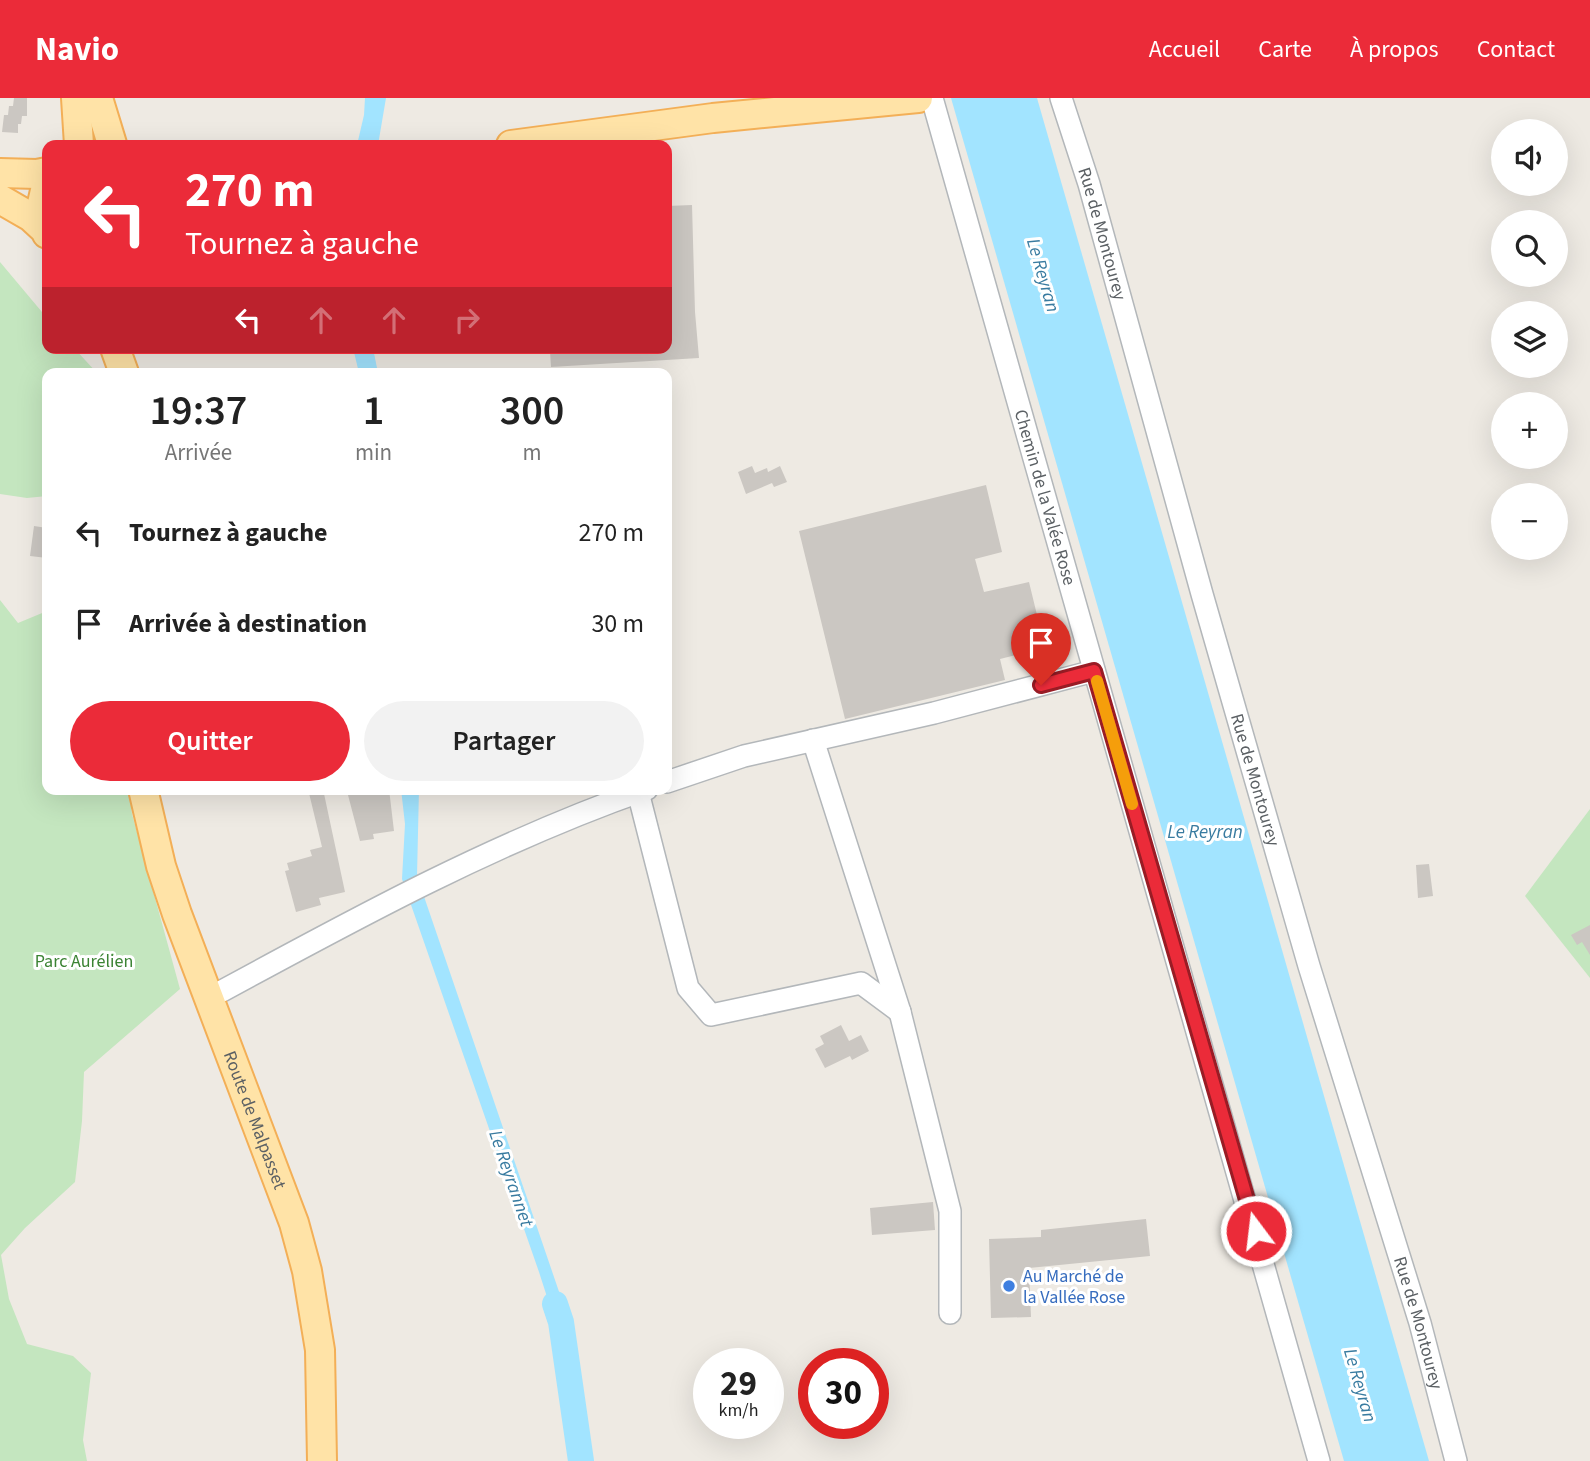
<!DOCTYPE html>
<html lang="fr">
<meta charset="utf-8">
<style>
:root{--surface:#fff;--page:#f2f2f2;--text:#222;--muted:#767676;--accent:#eb2b39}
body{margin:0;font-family:"Source Sans 3",sans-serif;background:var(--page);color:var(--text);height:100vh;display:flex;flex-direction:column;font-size:26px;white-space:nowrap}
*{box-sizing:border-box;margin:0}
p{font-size:23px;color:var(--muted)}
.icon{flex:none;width:38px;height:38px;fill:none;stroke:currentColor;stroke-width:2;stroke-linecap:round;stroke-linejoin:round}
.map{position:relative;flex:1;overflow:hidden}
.drawer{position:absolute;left:42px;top:270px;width:630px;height:427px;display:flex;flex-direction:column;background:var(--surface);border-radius:14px;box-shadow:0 7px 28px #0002}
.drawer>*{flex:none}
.top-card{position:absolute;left:42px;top:42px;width:630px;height:214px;border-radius:14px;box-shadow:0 7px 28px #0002;background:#eb2b39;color:#fff;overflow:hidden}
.fabs{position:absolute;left:1491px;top:21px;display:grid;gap:14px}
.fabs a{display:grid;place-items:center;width:77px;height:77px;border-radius:50%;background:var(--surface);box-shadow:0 7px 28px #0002;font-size:35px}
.speed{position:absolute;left:693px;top:1250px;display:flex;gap:14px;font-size:35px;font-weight:700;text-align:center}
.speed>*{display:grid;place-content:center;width:91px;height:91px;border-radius:50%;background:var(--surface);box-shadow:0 7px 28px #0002;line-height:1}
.speed small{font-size:18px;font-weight:400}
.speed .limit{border:10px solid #d22;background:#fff;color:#111}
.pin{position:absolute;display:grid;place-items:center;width:60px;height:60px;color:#fff;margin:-72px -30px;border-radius:50% 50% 50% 0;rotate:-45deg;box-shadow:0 0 7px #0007}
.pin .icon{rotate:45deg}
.me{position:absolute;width:77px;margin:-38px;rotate:345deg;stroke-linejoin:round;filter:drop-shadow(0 0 5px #0008)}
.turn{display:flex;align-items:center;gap:24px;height:147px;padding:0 28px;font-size:32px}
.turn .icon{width:91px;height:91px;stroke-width:2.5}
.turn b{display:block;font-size:49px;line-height:60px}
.lanes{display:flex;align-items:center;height:66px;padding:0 28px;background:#0003;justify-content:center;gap:35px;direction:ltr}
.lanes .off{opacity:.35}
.eta{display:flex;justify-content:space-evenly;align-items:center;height:119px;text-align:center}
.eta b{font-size:42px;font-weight:600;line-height:49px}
.cta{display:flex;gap:14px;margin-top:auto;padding:14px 28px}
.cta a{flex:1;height:80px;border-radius:42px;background:var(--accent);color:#fff;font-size:28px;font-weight:600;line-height:80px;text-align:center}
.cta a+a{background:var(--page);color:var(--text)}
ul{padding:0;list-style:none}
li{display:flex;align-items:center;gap:21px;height:91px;padding:0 28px}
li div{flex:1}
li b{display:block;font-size:26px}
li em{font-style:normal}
header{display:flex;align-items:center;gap:42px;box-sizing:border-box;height:98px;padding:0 35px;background:var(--accent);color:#fff}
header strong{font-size:33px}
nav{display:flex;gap:38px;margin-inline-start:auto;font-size:24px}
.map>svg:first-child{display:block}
</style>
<header>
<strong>Navio</strong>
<nav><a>Accueil</a><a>Carte</a><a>À propos</a><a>Contact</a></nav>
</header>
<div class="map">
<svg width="1590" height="1363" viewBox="0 0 1590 1363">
<rect width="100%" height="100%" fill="#eeeae3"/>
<g fill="#c4e6bf">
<path d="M0,164L47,220V250H74L97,275H47V398L27,400L0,396Z"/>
<path d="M0,502L18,525L47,513V691H129L132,716L180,891L84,974L82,1023L75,1084L25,1130L1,1157L9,1201L27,1246L73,1258L91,1275L83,1342L87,1363H0Z"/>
<path d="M1590,711V880L1525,798Z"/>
</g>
<g fill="#a2e4ff">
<path d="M365,0H386L378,47H357L364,17Z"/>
<path d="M951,0H1037L1429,1363H1344Z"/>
<path d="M353,250H373L378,275H359Z"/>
<path d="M401,691H419L417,778L568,1220L566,1241L557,1242V1230L539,1174L402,781L405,726Z"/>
</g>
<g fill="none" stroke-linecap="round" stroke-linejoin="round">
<path stroke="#a2e4ff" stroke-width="26" d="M555,1206L561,1224L581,1363"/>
</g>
<g fill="#cbc7c2">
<path d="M14,0H27V18H22L21,26H18V35L2,34L4,17H8L9,8H13Z"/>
<path d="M692,107L695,214L699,260L551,269L550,253L667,250V108Z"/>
<path d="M752,368L755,375L767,370L768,374L780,368L787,384L774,389L772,385L746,396L738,374Z"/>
<path d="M986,387L1002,454L975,461L984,494L1029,484L1045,550L1000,561L1005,582L845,621L799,433Z"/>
<path d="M34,428L47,430V460L30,458Z"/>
<path d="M308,691H323L345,794L319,800L321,807L296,814L285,773L289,772L287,765L312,758L310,752L322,749Z"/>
<path d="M370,691H389L394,733L373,736L374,741L360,743L348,697L370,694Z"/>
<path d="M1429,766L1433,798L1418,800L1416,767Z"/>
<path d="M1590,827V857L1582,844L1577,847L1571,837Z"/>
<path d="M841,927L849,943L861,937L869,953L852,962L850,958L825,970L815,951L824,946L820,938Z"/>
<path d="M933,1104L935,1132L872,1137L870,1110Z"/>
<path d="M1146,1121L1150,1158L1029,1170L1031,1219L991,1220L989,1141L1041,1139V1132Z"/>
</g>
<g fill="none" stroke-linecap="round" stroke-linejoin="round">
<defs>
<g id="minor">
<path id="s1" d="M932,0C1059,455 1194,908 1319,1363"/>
<path id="s2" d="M1061,0L1089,86L1202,496L1309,868L1420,1225L1456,1363"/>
<path d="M813,642L900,914L950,1113V1215"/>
<path d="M667,684L744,658L934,615L1094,573"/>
<path d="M638,694L688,890L711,917L861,885L900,914"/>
<path d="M222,893C360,818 498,743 647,691"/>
</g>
<g id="major">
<path d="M76,0L79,47"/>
<path d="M98,0L112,46"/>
<path d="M511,47L713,20L918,0"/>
<path d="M0,75L37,76L47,74"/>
<path d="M47,84L41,110L47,136"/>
<path d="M0,101L31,119L44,131"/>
<path d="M115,250L124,275"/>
<path id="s3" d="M143,691L161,768L177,816L294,1125L307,1173L320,1252L322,1363"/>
</g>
</defs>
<use href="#minor" stroke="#b3b7ba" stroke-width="24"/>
<use href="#major" stroke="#f3af57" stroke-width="32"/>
<use href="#minor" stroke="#fff" stroke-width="21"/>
<use href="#major" stroke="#ffe3a7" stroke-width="28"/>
</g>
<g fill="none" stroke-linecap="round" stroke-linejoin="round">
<defs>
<path id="route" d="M1041,587L1094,573L1256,1133"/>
</defs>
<use href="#route" stroke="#991c25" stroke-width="18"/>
<use href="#route" stroke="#eb2b39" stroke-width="12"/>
<path stroke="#f59e0b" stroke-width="12" d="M1097,583L1132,706"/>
</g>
<circle fill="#3f7fe0" stroke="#fff" stroke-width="2.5" cx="1009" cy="1188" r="7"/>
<g text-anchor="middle" stroke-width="6" stroke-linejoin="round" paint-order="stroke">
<g font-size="18" fill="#5b6064" stroke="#fff">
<text dy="6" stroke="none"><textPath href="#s2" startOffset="142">Rue de Montourey</textPath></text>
<text dy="6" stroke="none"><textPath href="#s1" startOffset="415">Chemin de la Valée Rose</textPath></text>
<text dy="6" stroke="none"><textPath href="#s2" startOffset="709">Rue de Montourey</textPath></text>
<text dy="6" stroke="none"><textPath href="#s3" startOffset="350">Route de Malpasset</textPath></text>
<text dy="6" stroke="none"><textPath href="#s2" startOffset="1276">Rue de Montourey</textPath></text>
</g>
<g font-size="18" fill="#3b8333" stroke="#fff">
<text x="84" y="869">Parc Aurélien</text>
</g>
<g font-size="18" fill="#366cbe" stroke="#fff" text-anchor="start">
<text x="1023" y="1184">Au Marché de<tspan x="1023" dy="21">la Vallée Rose</tspan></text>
</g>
<g font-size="19" font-style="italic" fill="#387ba0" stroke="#fff">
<text transform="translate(1044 177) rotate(74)" y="7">Le Reyran</text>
<text x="1205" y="740">Le Reyran</text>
<text transform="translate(512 1080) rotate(71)" y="7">Le Reyrannet</text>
<text transform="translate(1361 1287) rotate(74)" y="7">Le Reyran</text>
</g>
</g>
</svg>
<div class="fabs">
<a><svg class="icon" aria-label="sound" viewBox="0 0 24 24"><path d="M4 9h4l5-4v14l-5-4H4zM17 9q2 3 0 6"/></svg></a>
<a><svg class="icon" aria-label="search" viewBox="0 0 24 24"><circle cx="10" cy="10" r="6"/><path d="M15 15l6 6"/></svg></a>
<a><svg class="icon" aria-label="layers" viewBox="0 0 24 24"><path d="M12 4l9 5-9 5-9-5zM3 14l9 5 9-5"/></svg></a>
<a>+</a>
<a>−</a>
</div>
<div class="speed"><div>29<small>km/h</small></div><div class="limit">30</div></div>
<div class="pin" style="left:1041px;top:587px;background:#d93025"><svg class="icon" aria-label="arrive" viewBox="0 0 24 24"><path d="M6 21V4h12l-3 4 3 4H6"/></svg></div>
<svg class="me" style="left:1256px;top:1133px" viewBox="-20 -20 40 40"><circle r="17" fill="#eb2b39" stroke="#fff" stroke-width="3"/><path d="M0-11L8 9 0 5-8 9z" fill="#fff"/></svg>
<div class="top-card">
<div class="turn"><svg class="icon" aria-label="left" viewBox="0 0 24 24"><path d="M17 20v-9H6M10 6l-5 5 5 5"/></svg><div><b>270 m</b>Tournez à gauche</div></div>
<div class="lanes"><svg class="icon" aria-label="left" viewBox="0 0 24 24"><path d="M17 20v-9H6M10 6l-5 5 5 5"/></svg><svg class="icon off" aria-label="ahead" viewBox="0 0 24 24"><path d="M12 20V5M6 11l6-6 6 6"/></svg><svg class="icon off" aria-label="ahead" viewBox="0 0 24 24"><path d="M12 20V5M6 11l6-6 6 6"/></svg><svg class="icon off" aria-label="right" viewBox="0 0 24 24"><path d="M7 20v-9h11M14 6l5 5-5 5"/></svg></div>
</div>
<section class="drawer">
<div class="eta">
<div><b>19:37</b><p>Arrivée</p></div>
<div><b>1</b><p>min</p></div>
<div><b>300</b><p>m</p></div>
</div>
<ul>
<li><svg class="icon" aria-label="left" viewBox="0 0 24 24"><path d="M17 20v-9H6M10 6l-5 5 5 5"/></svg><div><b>Tournez à gauche</b></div><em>270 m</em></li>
<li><svg class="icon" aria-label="arrive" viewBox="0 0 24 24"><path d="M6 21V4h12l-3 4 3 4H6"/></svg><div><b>Arrivée à destination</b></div><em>30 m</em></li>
</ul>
<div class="cta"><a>Quitter</a><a>Partager</a></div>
</section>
</div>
